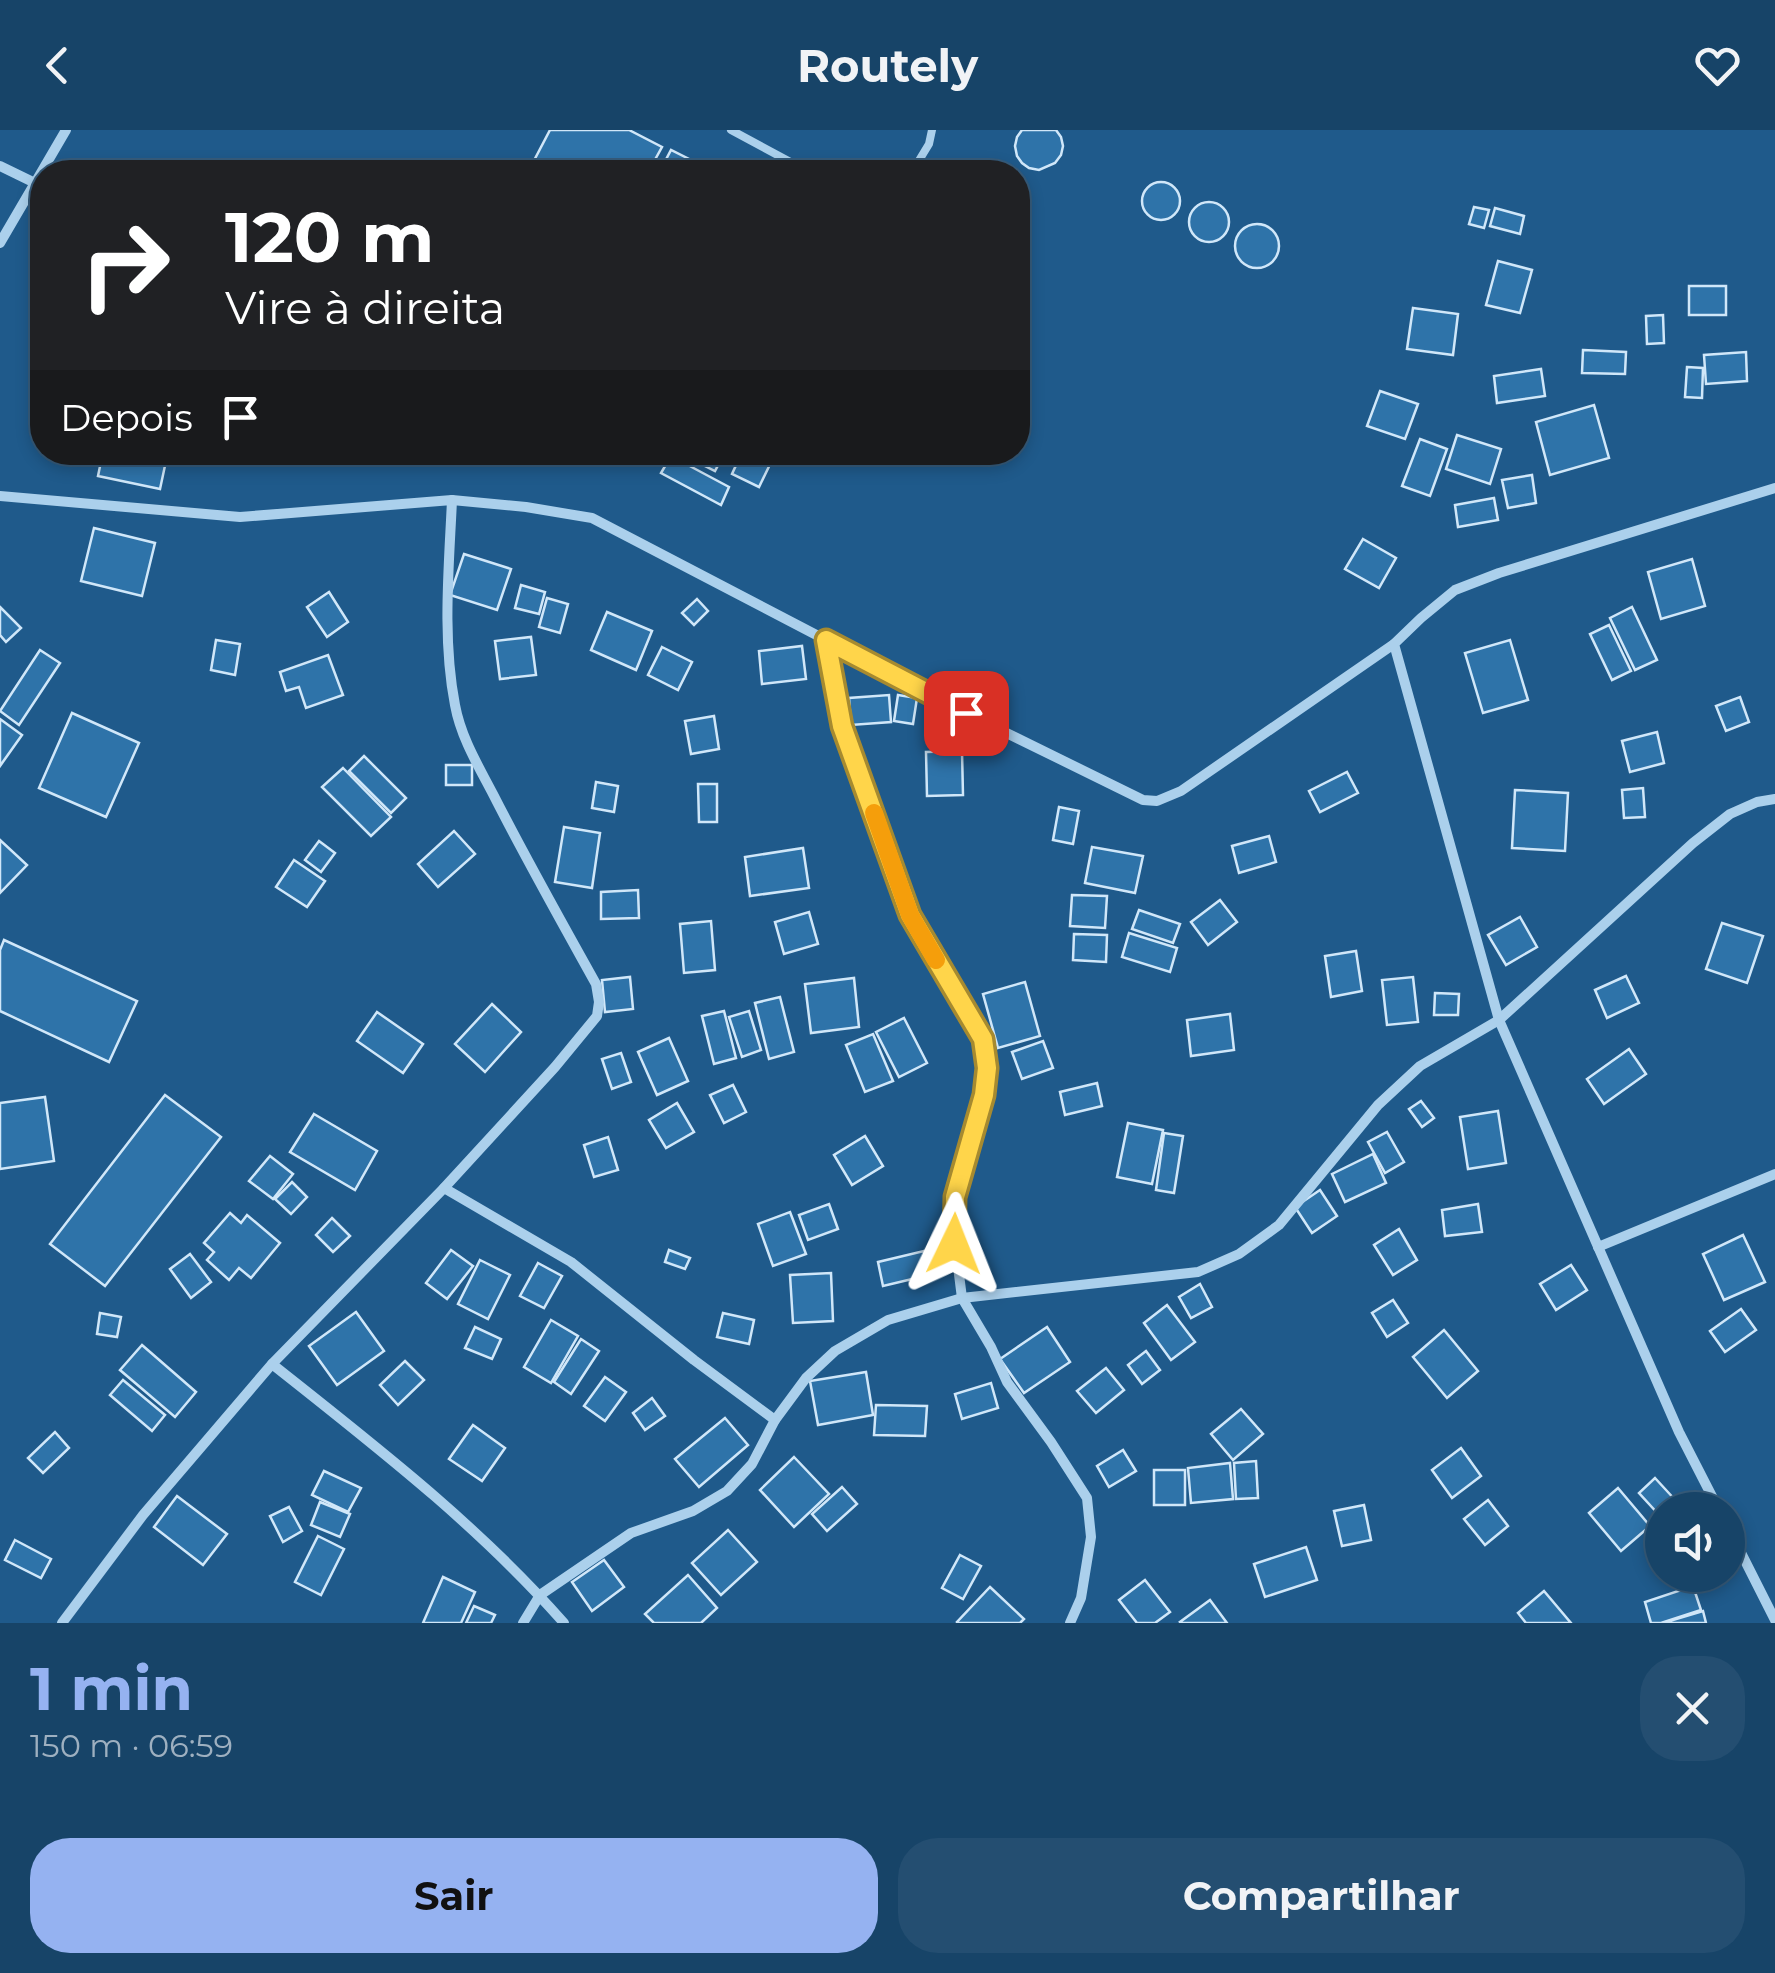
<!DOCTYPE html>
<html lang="pt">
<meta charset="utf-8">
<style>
:root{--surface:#174468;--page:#244e71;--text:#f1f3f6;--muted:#9eb0c0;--line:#365c7c;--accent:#95b2f1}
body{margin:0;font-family:Montserrat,sans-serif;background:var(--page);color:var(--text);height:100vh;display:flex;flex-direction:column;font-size:38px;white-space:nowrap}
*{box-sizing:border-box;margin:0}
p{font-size:32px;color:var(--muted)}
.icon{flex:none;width:55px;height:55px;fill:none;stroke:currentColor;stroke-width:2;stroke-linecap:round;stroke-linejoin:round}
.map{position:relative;height:1493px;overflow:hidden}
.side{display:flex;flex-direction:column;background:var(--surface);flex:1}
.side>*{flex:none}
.hud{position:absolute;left:30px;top:30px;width:1000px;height:305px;border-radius:40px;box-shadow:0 5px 15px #0003,0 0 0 2px var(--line);background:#202124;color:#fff;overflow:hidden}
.controls{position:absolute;left:1645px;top:1362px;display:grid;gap:20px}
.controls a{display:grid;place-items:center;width:100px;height:100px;border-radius:50%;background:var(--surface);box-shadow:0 5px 15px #0003,0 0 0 2px var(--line);font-size:50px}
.pin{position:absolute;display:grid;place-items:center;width:85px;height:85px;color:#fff;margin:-42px;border-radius:20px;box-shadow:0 5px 15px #0006}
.me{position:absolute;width:110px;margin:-55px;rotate:2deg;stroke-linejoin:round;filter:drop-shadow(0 0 8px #0008)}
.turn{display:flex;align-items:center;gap:35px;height:210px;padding:0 30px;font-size:45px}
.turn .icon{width:130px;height:130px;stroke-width:2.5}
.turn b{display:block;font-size:70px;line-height:85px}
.then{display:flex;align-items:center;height:95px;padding:0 30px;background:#0003;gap:20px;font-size:38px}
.round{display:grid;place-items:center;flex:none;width:105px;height:105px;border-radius:40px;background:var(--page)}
.headline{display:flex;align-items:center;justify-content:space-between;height:170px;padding:0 30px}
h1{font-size:60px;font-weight:700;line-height:75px;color:var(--accent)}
.action{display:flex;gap:20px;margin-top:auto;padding:20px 30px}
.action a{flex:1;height:115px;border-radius:40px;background:var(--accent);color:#111;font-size:40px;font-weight:700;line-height:115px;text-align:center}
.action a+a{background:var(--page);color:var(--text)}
header{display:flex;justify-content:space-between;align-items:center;height:130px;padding:0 30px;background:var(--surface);font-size:45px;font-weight:700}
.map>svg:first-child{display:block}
</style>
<header><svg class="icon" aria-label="back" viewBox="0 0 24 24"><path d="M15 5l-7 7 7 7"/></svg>Routely<svg class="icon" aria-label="heart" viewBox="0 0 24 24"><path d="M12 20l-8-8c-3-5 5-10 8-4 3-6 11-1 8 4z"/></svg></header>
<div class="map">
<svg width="1775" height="1493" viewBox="0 0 1775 1493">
<rect width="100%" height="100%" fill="#1f5a8b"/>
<g fill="#2e73a9" stroke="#d0e7f9" stroke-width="2.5">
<path d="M550,0H629L662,17L651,37L660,41L671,20L697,33L692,42H528Z"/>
<path d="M1022,0H1056L1061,7L1063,16L1061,25L1055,33L1039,40L1029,38L1022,33L1017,26L1015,16L1017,7Z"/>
<circle cx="1161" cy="71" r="19"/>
<circle cx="1209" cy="92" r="20"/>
<path d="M1474,77L1489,80L1484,98L1469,94Z"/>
<path d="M1495,78L1524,86L1520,104L1490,96Z"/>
<circle cx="1257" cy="116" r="22"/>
<path d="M1498,131L1532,140L1520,183L1486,175Z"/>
<rect x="1689" y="156" width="37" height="29"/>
<path d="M1413,178L1458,184L1453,225L1407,219Z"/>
<path d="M1663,185L1664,213L1647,214L1646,186Z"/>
<path d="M1583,220L1626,222L1625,244L1582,243Z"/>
<path d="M1746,222L1747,251L1706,254L1704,225Z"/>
<path d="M1687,237L1703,238L1702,268L1685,267Z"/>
<path d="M1541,239L1545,266L1497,273L1494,246Z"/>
<path d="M1380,261L1418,274L1405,309L1367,296Z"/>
<path d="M1594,275L1609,328L1550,345L1536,292Z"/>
<path d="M1457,305L1501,319L1490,354L1446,339Z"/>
<path d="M1420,309L1447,319L1430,366L1402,356Z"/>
<path d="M103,322H125L166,331L160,359L98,346Z"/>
<path d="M677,322H776L759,357L732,344L738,331L724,324L715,341Z"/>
<path d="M671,326L729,357L721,375L661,343Z"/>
<path d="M1532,345L1536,373L1508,378L1502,350Z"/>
<path d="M1494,368L1498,390L1458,397L1455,375Z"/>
<path d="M94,398L155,413L142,466L81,451Z"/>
<path d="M1363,409L1396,428L1379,458L1345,439Z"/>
<path d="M464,424L511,439L497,480L450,465Z"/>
<path d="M1692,429L1705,476L1661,489L1648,442Z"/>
<path d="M521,455L545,462L539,484L515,478Z"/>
<path d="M329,462L348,492L327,507L307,477Z"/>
<path d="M547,468L568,474L560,503L539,497Z"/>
<path d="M697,469L708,481L694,495L682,483Z"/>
<path d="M0,477L21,498L6,512L0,505Z"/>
<path d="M1632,477L1657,530L1635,540L1610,488Z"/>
<path d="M607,482L652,501L636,540L591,520Z"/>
<path d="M1609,495L1631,541L1612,550L1590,504Z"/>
<path d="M531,507L536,545L500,549L495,511Z"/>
<path d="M216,510L240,514L235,545L211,540Z"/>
<path d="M1510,510L1528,570L1483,583L1465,523Z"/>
<path d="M802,516L806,549L762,554L759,521Z"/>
<path d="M662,517L692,532L678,560L648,545Z"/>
<path d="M40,520L60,533L19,595L0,581Z"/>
<path d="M328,525L343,565L306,578L299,557L286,561L280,542Z"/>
<path d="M889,565L891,592L851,595L849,568Z"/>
<path d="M898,565L917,568L913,594L894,591Z"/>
<path d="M1740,567L1749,592L1726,601L1716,576Z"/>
<path d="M72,583L139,613L106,687L39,658Z"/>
<path d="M714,586L719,619L691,624L685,591Z"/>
<path d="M0,589L22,605L0,636Z"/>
<path d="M1657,602L1664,633L1630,642L1622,611Z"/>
<path d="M962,621L963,665L927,666L926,622Z"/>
<path d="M364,626L406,668L391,683L349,641Z"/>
<rect x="446" y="635" width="26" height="20"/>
<path d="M343,638L391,687L371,706L322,657Z"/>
<path d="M1347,642L1358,663L1320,682L1309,661Z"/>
<path d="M596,652L618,656L614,682L592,678Z"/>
<path d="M698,654H717V692H699Z"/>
<path d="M1643,658L1645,687L1624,688L1622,660Z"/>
<path d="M1515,660L1568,663L1565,721L1512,718Z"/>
<path d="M1059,677L1079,681L1073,714L1053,710Z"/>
<path d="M564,697L600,703L592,758L555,752Z"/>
<path d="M454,701L475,724L438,757L418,734Z"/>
<path d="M1269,706L1276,732L1239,743L1232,716Z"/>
<path d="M0,710L27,735L0,763Z"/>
<path d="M319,711L335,723L321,742L305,730Z"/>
<path d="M1092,717L1143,726L1135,763L1085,753Z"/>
<path d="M803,718L809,758L750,766L745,727Z"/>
<path d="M294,730L325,751L307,777L276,757Z"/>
<path d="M638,760L639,788L601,789V762Z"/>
<path d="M1072,765L1107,766L1105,798L1070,796Z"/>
<path d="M1220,770L1237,792L1208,815L1191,792Z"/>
<path d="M1139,780L1180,794L1173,813L1132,799Z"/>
<path d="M809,782L818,814L784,824L775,792Z"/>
<path d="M1520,787L1537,817L1506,835L1488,805Z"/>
<path d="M711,791L715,840L684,843L680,794Z"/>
<path d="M1722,793L1763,806L1747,853L1706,839Z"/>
<path d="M1129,803L1177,818L1170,842L1122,827Z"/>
<path d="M1074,804L1107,805L1106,832L1073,830Z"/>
<path d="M4,810L137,871L109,932L0,881V820Z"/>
<path d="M1356,821L1362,861L1331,867L1325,826Z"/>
<path d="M1626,846L1639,873L1607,888L1595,860Z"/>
<path d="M630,847L633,879L605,882L602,850Z"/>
<path d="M1413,847L1418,892L1387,895L1382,850Z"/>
<path d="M854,848L859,897L811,903L805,854Z"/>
<path d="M1025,852L1040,906L998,918L983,864Z"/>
<path d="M1435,863L1459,864L1458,885H1434Z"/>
<path d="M780,867L794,922L769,929L755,873Z"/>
<path d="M492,874L521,902L485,942L455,914Z"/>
<path d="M724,881L736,928L714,934L702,886Z"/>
<path d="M749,881L761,920L742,927L729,887Z"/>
<path d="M377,882L423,914L403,943L357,911Z"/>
<path d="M1230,884L1234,920L1191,926L1187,890Z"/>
<path d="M904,888L927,933L899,947L876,902Z"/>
<path d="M873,904L893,951L865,962L846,915Z"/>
<path d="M669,908L688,951L657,965L638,922Z"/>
<path d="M1043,911L1053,938L1022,949L1012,922Z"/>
<path d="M1629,919L1646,944L1604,974L1587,949Z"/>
<path d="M621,923L631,952L612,959L602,929Z"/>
<path d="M1097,953L1102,976L1065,985L1060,962Z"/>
<path d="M733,955L746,982L724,993L710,965Z"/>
<path d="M165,965L221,1007L105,1156L50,1114Z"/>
<path d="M45,967L54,1031L0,1039V973Z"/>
<path d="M1421,971L1434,988L1422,997L1409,979Z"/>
<path d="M677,973L694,1002L666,1018L649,990Z"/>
<path d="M1498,981L1506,1033L1468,1039L1460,987Z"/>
<path d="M314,984L377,1021L355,1060L290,1022Z"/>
<path d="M1128,993L1163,1000L1152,1054L1117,1047Z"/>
<path d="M1387,1002L1404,1032L1385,1043L1368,1012Z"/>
<path d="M1164,1003L1183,1006L1174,1063L1156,1060Z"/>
<path d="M865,1006L883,1036L852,1055L834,1025Z"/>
<path d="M608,1007L618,1040L594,1047L584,1015Z"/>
<path d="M1373,1024L1386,1053L1345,1072L1332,1044Z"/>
<path d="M270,1026L293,1044L273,1069L249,1051Z"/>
<path d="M292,1052L307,1067L291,1084L275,1069Z"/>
<path d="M1320,1060L1337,1086L1312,1103L1295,1077Z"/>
<path d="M829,1074L838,1099L808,1110L799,1085Z"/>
<path d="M1478,1074L1482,1102L1445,1106L1442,1080Z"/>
<path d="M790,1082L806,1124L773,1136L758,1094Z"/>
<path d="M230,1083L241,1093L247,1085L280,1113L251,1148L239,1138L229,1150L207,1130L214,1122L204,1113Z"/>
<path d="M332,1088L350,1106L333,1122L316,1105Z"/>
<path d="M1399,1099L1417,1130L1393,1145L1374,1115Z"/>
<path d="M1743,1105L1765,1152L1724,1170L1703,1124Z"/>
<path d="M451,1120L473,1136L447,1169L426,1153Z"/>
<path d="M669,1120L690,1128L685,1139L665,1132Z"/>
<path d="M924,1121L929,1145L883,1156L878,1132Z"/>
<path d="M190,1124L211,1152L191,1168L170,1139Z"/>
<path d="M480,1130L510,1145L488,1189L458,1174Z"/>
<path d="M538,1133L562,1146L544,1178L520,1166Z"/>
<path d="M1571,1135L1587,1160L1556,1180L1540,1154Z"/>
<path d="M831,1143L833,1191L793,1193L790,1145Z"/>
<path d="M1200,1154L1212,1177L1191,1188L1179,1167Z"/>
<path d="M1393,1170L1408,1193L1387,1207L1372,1183Z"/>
<path d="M1167,1175L1195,1212L1171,1230L1144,1193Z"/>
<path d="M1741,1179L1756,1200L1725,1222L1710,1201Z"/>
<path d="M356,1182L384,1221L337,1255L309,1216Z"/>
<path d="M100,1183L121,1187L117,1207L97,1204Z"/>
<path d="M723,1183L754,1190L749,1214L717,1207Z"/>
<path d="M551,1190L578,1206L551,1253L524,1237Z"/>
<path d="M475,1197L501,1209L492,1229L465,1218Z"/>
<path d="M1047,1197L1070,1232L1024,1263L1000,1229Z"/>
<path d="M1444,1200L1478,1241L1447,1268L1413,1227Z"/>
<path d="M581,1209L599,1221L571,1264L554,1252Z"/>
<path d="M142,1215L196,1262L175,1287L120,1240Z"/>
<path d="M1146,1221L1160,1240L1142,1254L1128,1235Z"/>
<path d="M405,1231L424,1250L398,1275L380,1255Z"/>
<path d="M1106,1238L1124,1260L1096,1283L1077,1261Z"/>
<path d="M866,1242L873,1285L818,1295L810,1251Z"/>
<path d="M605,1247L626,1262L605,1291L584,1276Z"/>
<path d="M123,1250L165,1285L152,1301L110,1265Z"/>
<path d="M991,1253L998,1278L962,1289L955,1264Z"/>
<path d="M652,1268L665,1286L645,1300L633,1283Z"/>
<path d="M876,1275L927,1276L925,1306L874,1305Z"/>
<path d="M1241,1279L1263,1304L1233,1330L1211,1304Z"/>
<path d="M725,1288L748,1315L699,1357L675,1329Z"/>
<path d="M473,1295L505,1318L482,1351L449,1329Z"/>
<path d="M55,1302L69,1318L43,1343L28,1328Z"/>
<path d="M1461,1318L1481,1346L1452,1368L1432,1340Z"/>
<path d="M1123,1320L1136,1341L1109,1357L1097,1336Z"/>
<path d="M794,1327L829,1364L794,1397L760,1360Z"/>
<path d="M1256,1331L1258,1368L1236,1369L1234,1333Z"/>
<path d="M1230,1333L1233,1369L1191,1373L1188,1338Z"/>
<rect x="1154" y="1340" width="31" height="35"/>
<path d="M324,1341L361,1358L348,1382L312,1365Z"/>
<path d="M1655,1348L1678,1373L1669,1380H1662L1661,1387L1639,1363Z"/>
<path d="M842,1357L857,1374L827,1401L812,1384Z"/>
<path d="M1618,1358L1650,1396L1621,1421L1589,1383Z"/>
<path d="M177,1366L227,1404L203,1435L154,1397Z"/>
<path d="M1488,1370L1508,1396L1485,1415L1464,1389Z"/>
<path d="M320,1372L350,1384L340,1407L311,1395Z"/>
<path d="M1364,1375L1371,1410L1342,1416L1334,1381Z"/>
<path d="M289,1377L302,1401L283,1412L270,1386Z"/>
<path d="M728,1400L757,1432L721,1465L692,1433Z"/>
<path d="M318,1406L344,1419L321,1465L295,1452Z"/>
<path d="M15,1410L51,1429L41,1448L5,1430Z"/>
<path d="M1306,1417L1317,1450L1265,1467L1254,1434Z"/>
<path d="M960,1425L981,1436L963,1469L942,1458Z"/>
<path d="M604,1430L624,1457L592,1481L572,1452Z"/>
<path d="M688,1445L717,1478L701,1493H654L645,1484Z"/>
<path d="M443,1447L475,1462L461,1493H423Z"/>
<path d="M1145,1450L1170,1482L1155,1493H1137L1119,1470Z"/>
<path d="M1693,1456L1701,1480L1661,1493H1651L1645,1472Z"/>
<path d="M990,1457L1024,1489L1020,1493H958L957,1492Z"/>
<path d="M1544,1461L1571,1493H1526L1518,1483Z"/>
<path d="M1210,1470L1227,1493H1181L1180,1492Z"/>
<path d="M474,1476L495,1485L491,1493H466Z"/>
<path d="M1703,1481L1706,1493H1663Z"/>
</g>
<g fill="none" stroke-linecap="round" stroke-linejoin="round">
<g stroke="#abd0ec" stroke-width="8">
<path d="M731,0L809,42"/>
<path d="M912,42L929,14L932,0"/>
</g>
<g stroke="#abd0ec" stroke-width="10">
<path d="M0,36L35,53"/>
<path d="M0,113L66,0"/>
<path d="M0,366L240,387L452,370C449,437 442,508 455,575C461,608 479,637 494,666C526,729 561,791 596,854L599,872L597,886L555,937L444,1058L272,1234L143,1385L62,1493"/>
<path d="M452,370L526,377L592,388L966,583L1143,670L1157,671L1181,661L1394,514"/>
<path d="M826,510L842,596L910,785L983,909L987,937L984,965L955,1067V1113L962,1168L991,1217L1007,1252L1051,1312L1087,1368L1091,1407L1081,1468L1070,1493"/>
<path d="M444,1058L571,1132L694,1230L775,1290"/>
<path d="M1598,1117L1775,1044"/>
<path d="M272,1234C374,1315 478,1395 564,1493"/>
<path d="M1719,1380L1679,1302L1499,890L1394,514L1421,488L1455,460L1499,443L1775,358"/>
<path d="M1728,1397L1775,1490"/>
<path d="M523,1493L540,1465L631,1403L693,1381L727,1361L752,1334L775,1290L806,1248L835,1221L888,1190L962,1168L1198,1142L1239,1124L1279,1095L1378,975L1420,936L1499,890L1693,713L1730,684L1757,672L1775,669"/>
</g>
</g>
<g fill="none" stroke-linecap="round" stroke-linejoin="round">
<defs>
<path id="route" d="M954,1114L955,1067L984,965L987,938L983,909L910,785L842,596L826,510L966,583"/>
</defs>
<use href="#route" stroke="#a68a30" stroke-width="25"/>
<use href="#route" stroke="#ffd54a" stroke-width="18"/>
<path stroke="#f59e0b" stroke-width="18" d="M874,683L910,785L936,830"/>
</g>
</svg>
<div class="controls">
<a><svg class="icon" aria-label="sound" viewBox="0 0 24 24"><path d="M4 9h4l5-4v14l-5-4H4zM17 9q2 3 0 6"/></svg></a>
</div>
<div class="pin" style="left:966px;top:583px;background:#d93025"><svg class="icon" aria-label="arrive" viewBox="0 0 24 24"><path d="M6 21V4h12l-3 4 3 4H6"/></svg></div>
<svg class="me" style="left:954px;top:1114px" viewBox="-20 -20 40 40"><path d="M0-17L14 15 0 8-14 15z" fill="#ffd54a" stroke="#fff" stroke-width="4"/></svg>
<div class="hud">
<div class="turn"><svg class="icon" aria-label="right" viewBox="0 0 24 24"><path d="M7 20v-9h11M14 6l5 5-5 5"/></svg><div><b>120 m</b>Vire à direita</div></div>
<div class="then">Depois<svg class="icon" aria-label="arrive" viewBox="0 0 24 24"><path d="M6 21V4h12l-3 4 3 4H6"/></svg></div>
</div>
</div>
<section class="side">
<div class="headline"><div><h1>1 min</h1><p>150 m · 06:59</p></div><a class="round"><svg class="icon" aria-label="close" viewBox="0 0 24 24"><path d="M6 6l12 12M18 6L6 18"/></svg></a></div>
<div class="action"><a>Sair</a><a>Compartilhar</a></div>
</section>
